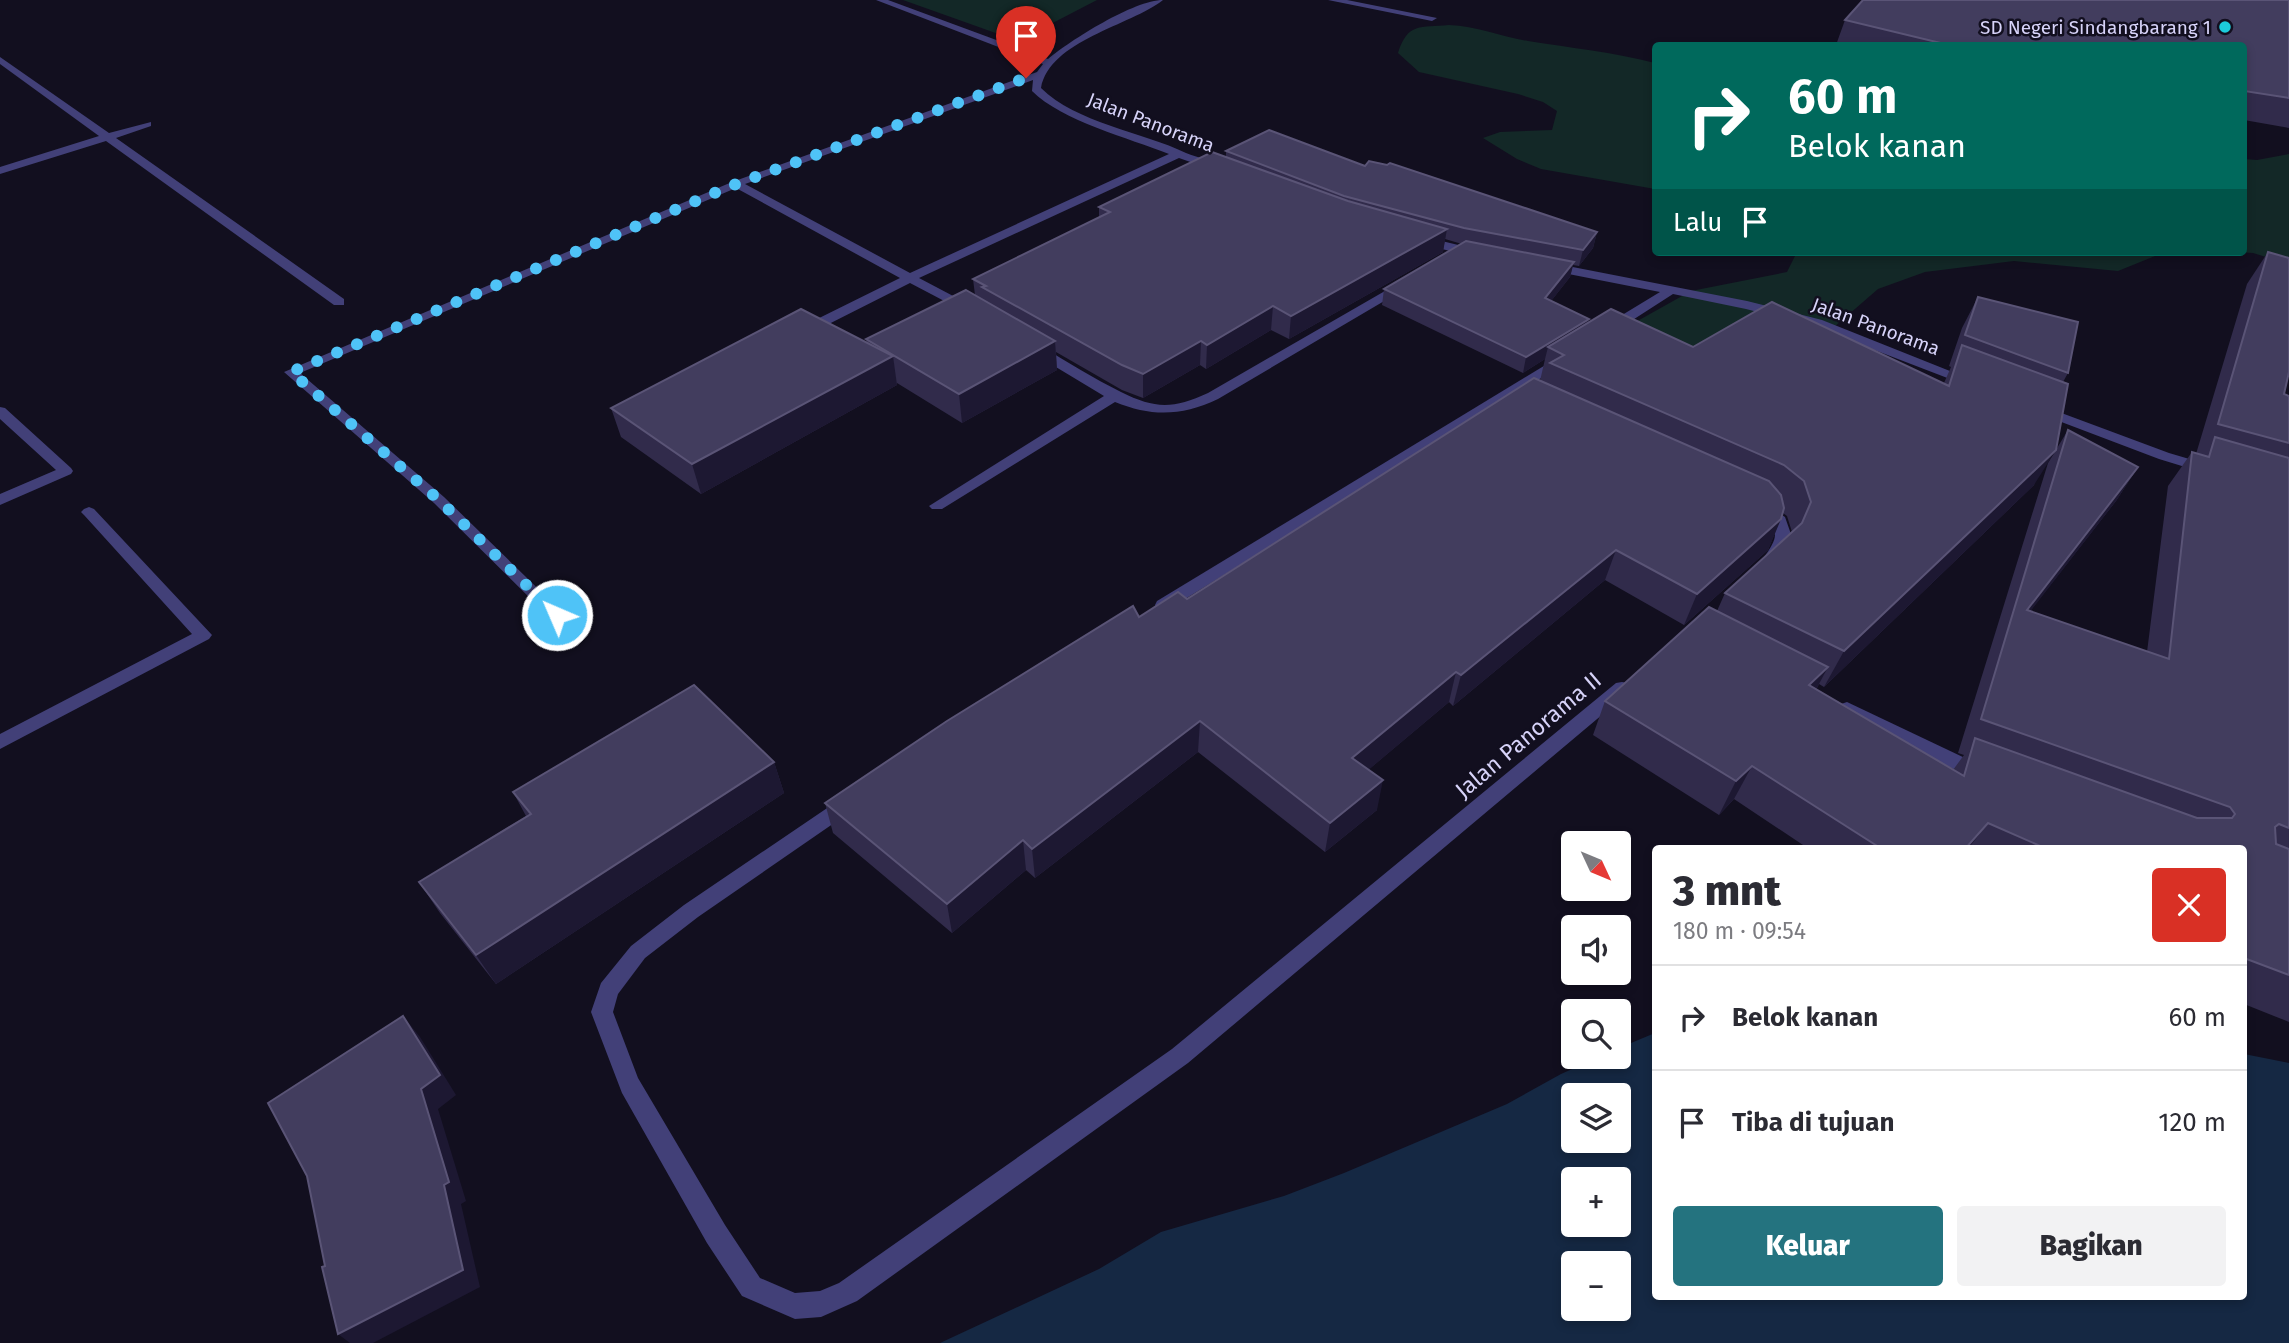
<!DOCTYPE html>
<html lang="id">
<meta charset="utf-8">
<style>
:root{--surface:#fff;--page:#f2f2f3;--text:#2b2b33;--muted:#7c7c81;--line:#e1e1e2;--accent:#24737f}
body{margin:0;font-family:"Fira Sans",sans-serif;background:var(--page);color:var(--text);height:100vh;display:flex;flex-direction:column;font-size:26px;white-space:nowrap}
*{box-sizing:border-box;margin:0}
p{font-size:23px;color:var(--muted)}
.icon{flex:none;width:38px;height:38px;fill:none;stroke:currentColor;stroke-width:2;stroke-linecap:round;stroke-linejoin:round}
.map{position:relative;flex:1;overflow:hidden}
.drawer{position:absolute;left:1652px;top:845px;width:595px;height:455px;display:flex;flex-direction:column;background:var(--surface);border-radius:7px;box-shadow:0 4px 10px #0003}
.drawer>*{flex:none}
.top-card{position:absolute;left:1652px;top:42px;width:595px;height:214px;border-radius:7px;box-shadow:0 4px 10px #0003;background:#00695c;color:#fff;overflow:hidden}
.needle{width:46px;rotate:134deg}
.tools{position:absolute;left:1561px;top:831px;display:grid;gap:14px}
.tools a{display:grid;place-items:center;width:70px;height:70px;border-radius:7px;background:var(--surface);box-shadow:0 4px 10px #0003;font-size:35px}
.pin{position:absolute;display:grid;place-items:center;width:60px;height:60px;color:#fff;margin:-72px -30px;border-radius:50% 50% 50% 0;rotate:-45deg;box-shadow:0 0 7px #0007}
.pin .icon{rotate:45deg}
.me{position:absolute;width:77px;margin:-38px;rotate:315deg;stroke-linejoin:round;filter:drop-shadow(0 0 5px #0008)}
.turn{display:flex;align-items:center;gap:24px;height:147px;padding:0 21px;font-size:32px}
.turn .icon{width:91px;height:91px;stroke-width:2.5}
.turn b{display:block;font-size:49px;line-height:60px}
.then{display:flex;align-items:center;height:66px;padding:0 21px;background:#0003;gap:14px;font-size:26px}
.round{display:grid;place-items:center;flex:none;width:74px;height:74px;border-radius:7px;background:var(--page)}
.overview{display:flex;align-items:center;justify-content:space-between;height:119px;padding:0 21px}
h1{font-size:42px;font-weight:800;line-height:52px}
.cta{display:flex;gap:14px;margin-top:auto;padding:14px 21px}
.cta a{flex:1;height:80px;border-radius:7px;background:var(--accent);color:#fff;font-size:28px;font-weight:800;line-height:80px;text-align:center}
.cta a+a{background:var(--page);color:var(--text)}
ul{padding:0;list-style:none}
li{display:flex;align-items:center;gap:21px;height:105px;padding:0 21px;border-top:2px solid var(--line)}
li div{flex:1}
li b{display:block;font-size:26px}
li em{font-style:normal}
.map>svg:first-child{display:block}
</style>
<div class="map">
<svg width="2289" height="1343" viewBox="0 0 2289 1343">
<rect width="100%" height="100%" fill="#120f1f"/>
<g fill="#132827">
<path d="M903,0H1097L1018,41Z"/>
<path d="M1449,25C1477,26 1501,37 1528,41C1571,48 1613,52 1655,63V189L1541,169L1517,159L1483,138L1500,132L1552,130L1557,111L1543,102L1518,94L1419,72L1398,53C1408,22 1420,28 1449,25Z"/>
<path d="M2289,154V264L2253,253L2238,252H2244V159L2257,160Z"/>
<path d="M1797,252H2165L2118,271L2014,261L1925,272L1878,289L1818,341L1685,360L1616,333L1691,291L1787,272Z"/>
</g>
<path fill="#152843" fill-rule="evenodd" d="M1655,1033L1656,1297H2244V1054L2289,1063V1343H940L1099,1269L1161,1232L1284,1196L1344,1173L1507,1104L1561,1074L1599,1057H1619V1048ZM1573,1096H1619V1141H1573ZM1573,1180H1619V1225H1573ZM1573,1264H1619V1309H1573Z"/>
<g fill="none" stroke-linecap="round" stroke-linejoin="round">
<g fill="#424078" fill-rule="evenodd">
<path d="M876,0H888L1048,59C1071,40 1134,0 1163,0C1130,26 1050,40 1041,88C1076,123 1143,132 1186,153C1198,158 1212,160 1222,168L1216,171L1179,158L919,278L974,307L975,310L969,314L910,283L809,334H799V328L900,278L736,188L300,373L444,497L565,615L563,619H551L434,503L284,372L732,182L1037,72L1043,64ZM1033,80L1032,91C1062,121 1129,138 1169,154L910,273L745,184Z"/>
<path d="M1328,0H1347L1437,18L1432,21Z"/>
<path d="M0,57L109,133L151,122V126L116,138L344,299V305H334L106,141L0,174V167L99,136L0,64Z"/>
<path d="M1421,236L1479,250L1481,253L1475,257L1417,243L1415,240Z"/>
<path d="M1547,262L1747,301L1822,320L1975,381L1973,384H1963L1812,326L1746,309L1673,294L1614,332H1604V326L1660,292L1543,269V263Z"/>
<path d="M1404,280L1410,284L1408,287L1218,399C1182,416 1152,417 1115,402L942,509H932L929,506L1104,396L1031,352V346H1041C1067,362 1093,378 1121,392C1155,409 1173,409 1208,393Z"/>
<path d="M1562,355L1567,356V362L1169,609H1157L1155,605L1157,601Z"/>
<path d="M2040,405L2169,453L2213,466L2215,469L2208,474L2159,459L2035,412L2033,409Z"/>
<path d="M0,407L5,408L71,468L73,471L71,474L0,505V494L56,470L0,419Z"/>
<path d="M1762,501L1785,517L1792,537L1783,558L1770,565L1762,560C1785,529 1774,532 1754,506Z"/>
<path d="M89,507L94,509L212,635L209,639L0,749V734L192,634L84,515L81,512L84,509Z"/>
<path d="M1622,682L1628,683L1631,688L1628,693L1188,1063L857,1301L821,1317L795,1319L742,1296L707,1243L622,1093L591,1012L601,983L631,946L684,905L839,800L846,797L853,800L856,805L853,810L698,917L645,958L618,994L613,1012L638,1078L725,1225L760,1278L795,1293L820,1291L839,1283L1172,1049L1616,683Z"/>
<path d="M1847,702L1986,768L1988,773L1986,778L1979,780L1972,778L1841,714L1838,709L1841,704Z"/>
</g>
</g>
<g fill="#312b4b">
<path d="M2289,0V128L2244,120V46L1836,45L1845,20Z"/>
<path d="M1226,151L1365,166L1597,232L1593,248L1579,266L1573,265L1570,277L1551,301L1588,323L1693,347L1944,383L1951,367L1949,366L1962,328L1978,297L2068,373L2063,382L2034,485L1824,687L1819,684L1816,690L1953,770L1964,755L1958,753L2048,463L2068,430L2138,467L2116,501L2030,611L2147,652L2168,486L2192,452L2196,454L2247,284L2268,252L2284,394L2289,396V1022L2244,1004V849H1809L1734,799L1719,815L1593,735L1605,701L1717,611L1725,593L1792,532L1787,516L1783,513L1768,550L1684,625L1605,580L1453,706L1449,702L1368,770L1377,810L1325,852L1198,752L1035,878L1026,870L952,933L833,833L825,803L1139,617L1187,599L1540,381L1545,359L1523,373L1382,305L1384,289L1462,244L1445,239L1443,252L1289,339L1271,330L1206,369L1200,365L1143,398L1122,390L1056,352L1057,370L962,423L897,383V385L701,494L621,437L611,408L867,343L866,339L975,295L973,279L1099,217V207L1226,157Z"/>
<path d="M774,762L784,793L496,984L440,913L419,882L526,816L513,792Z"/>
</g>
<g fill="#1d1832">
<path d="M1447,229L1443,252L1289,339L1291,316Z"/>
<path d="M1597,232L1593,248L1579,266L1583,250Z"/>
<path d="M1574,262L1570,277L1541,314L1545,298Z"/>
<path d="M1273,306L1271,330L1206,369L1207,345Z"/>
<path d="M1589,319L1585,335L1548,347L1545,359L1523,373L1526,357Z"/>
<path d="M1055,341L1057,370L962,423L959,394Z"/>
<path d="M1201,341L1200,365L1143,398V374Z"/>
<path d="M893,356L897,385L701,494L692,464Z"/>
<path d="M2056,450L2034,485L1824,687L1844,651Z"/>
<path d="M2138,467L2116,501L2005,644L2027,610Z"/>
<path d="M1781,519L1768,550L1684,625L1697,594Z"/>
<path d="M1616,550L1605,580L1453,706L1461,675Z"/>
<path d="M1828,667L1810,701L1809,685Z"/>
<path d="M1456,672L1449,702L1347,788L1352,758Z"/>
<path d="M1200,721L1198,752L1035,878L1032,849Z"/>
<path d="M774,762L784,793L496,984L476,955Z"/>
<path d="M1752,766L1734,799L1719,815L1736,781Z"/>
<path d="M1383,780L1377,810L1325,852L1330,823Z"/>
<path d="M1988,823L1968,849H1965Z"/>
<path d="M1023,840L1026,870L952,933L947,904Z"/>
<path d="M403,1016L420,1037L456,1095L438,1109L466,1201L461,1204L480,1287L373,1343H350L338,1334L421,1089Z"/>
</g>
<g fill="#423d5e" stroke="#5a5476" stroke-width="2">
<path d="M1863,0H2289V98L2244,91V46H1953L1845,20Z"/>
<path d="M1269,130L1365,166L1369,161L1387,165L1390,163L1597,232L1583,250L1464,228L1344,196L1226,151Z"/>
<path d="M1212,152L1348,201L1447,229L1291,316L1273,306L1207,345L1201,341L1143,374L1122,365L982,287L986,286L973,279L1110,212L1099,207Z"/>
<path d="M1466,241L1574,262L1545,298L1589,319L1526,357L1384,289Z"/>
<path d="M2268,252L2289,258V372L2284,394L2289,396V443L2218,424Z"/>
<path d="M966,290L1055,341L959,394L866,339Z"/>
<path d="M1978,297L2078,322L2068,373L1965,335Z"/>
<path d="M1772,302L1949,386L1962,345L2068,384L2056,450L1844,651L1725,593L1802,523L1811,502L1804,481L1784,465L1550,363L1564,355L1548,347L1611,309L1693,347Z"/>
<path d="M801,309L893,356L692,464L611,408Z"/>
<path d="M1534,378L1769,481L1781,495L1784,508L1781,519L1697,594L1616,550L1461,675L1456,672L1352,758L1383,780L1330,823L1200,721L1032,849L1023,840L947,904L825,803L947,721L1133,606L1139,617L1178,592L1187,599Z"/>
<path d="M2068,430L2138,467L2027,610L2169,659L2192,452L2209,457L2215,437L2289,458V828L2279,824L2275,827L2276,844L2289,849V975L2244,958V849H2047L1988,823L1965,849H1882L1752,766L1736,781L1605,701L1709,607L1828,667L1809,685L1964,776L1975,738L2197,818H2232L2235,814L2230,807L1981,719Z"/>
<path d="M694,685L774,762L476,955L419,882L531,814L513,792Z"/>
<path d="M403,1016L440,1075L421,1089L449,1182L444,1185L463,1270L338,1334L322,1267L325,1266L307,1176L268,1103Z"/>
</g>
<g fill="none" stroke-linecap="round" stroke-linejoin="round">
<path stroke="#4fc3f7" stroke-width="12" stroke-dasharray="0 21.6" d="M557,615L439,500L291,372L736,184L1026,78"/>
</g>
<circle fill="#1cccdc" stroke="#120f1f" stroke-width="2.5" cx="2225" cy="27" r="7"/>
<g text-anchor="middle" stroke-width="5" stroke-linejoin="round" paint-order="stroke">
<g font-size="19" fill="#d7d3f9" stroke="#120f1f" text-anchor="end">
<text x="2211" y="34">SD Negeri Sindangbarang 1</text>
</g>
<g font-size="19" fill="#d7d3f9" stroke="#120f1f">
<text transform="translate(1151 122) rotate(21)" y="7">Jalan Panorama</text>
<text transform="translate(1876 326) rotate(20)" y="7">Jalan Panorama</text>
</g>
<g font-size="23" fill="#d7d3f9" stroke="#120f1f">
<text transform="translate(1528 735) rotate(-40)" y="8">Jalan Panorama II</text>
</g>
</g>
</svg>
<div class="tools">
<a><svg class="needle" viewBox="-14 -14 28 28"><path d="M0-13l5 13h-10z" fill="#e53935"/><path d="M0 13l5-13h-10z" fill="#7c7c81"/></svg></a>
<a><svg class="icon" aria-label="sound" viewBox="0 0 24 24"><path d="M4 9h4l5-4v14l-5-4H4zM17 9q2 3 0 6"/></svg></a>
<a><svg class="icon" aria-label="search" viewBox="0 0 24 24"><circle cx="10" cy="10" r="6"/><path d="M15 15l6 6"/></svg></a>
<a><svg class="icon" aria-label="layers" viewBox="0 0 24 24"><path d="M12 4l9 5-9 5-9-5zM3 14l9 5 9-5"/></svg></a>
<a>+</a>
<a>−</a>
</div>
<div class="pin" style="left:1026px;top:78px;background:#d93025"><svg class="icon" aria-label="arrive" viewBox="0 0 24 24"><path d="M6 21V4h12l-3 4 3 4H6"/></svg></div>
<svg class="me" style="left:557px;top:615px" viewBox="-20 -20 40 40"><circle r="17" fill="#4fc3f7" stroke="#fff" stroke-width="3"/><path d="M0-11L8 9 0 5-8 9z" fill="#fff"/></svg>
<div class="top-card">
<div class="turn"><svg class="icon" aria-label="right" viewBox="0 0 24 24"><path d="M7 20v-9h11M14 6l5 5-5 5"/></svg><div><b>60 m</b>Belok kanan</div></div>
<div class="then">Lalu<svg class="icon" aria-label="arrive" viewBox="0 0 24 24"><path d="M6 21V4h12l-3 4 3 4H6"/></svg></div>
</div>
<section class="drawer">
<div class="overview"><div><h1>3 mnt</h1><p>180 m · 09:54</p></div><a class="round" style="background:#d93025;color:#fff"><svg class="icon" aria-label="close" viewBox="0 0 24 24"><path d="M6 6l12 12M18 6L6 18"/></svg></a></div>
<ul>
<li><svg class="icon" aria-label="right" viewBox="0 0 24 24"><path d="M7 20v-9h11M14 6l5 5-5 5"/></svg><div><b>Belok kanan</b></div><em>60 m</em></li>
<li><svg class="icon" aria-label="arrive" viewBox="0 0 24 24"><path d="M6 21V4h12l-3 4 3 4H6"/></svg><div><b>Tiba di tujuan</b></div><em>120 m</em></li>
</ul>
<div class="cta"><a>Keluar</a><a>Bagikan</a></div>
</section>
</div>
